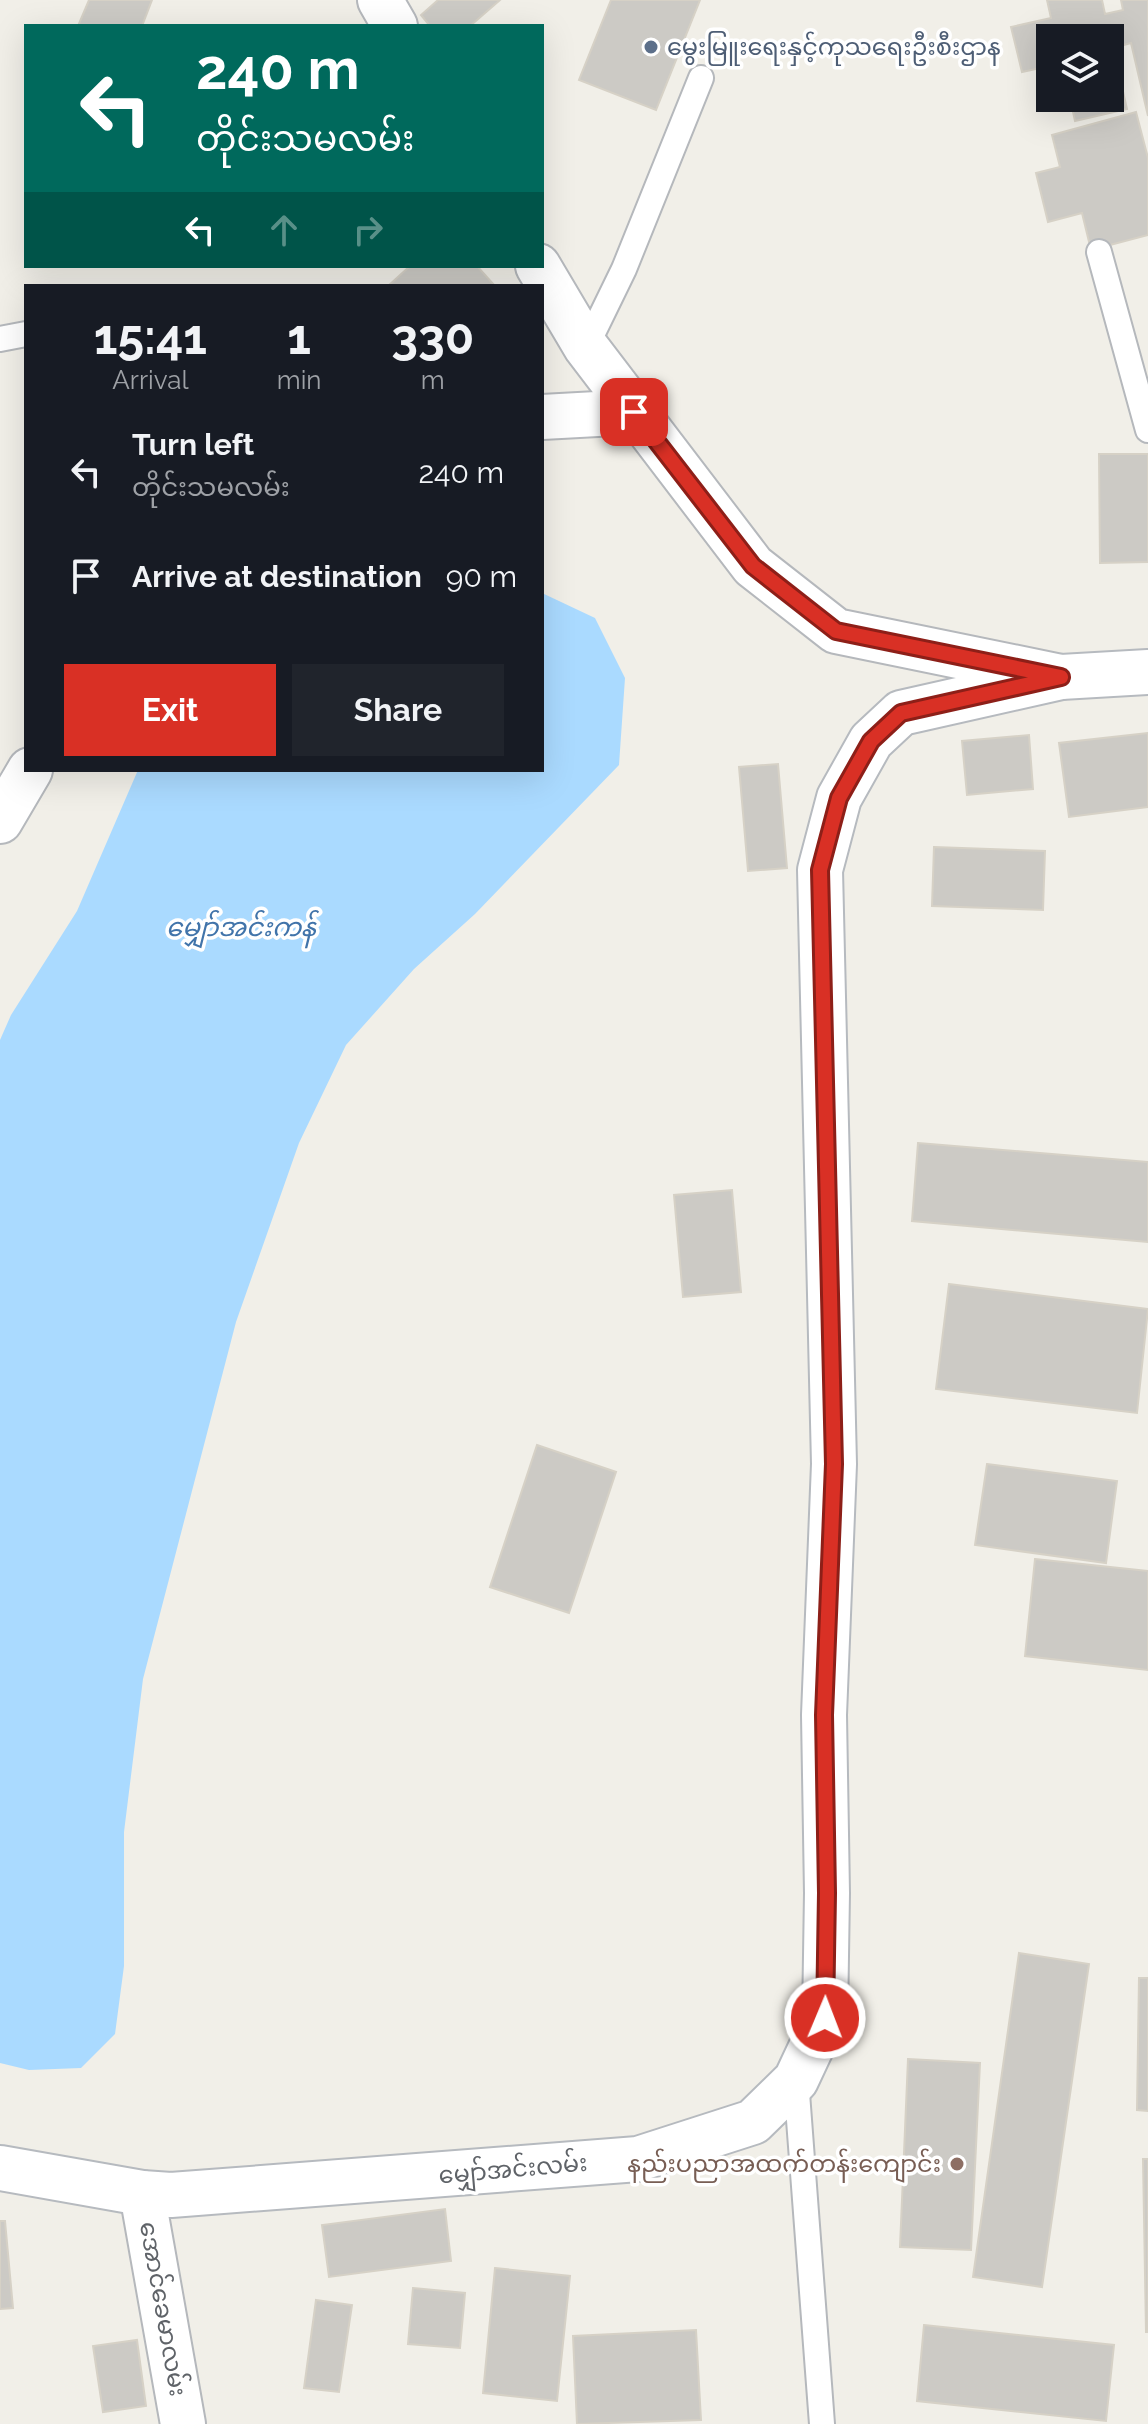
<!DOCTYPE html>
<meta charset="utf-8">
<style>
:root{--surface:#171b24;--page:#20242c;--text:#f1f3f6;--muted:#9ea1a6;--accent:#d93025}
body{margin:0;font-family:Raleway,"Noto Sans Myanmar",sans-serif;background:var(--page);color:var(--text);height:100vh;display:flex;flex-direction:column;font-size:30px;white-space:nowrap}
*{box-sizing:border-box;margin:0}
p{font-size:26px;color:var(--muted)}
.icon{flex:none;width:44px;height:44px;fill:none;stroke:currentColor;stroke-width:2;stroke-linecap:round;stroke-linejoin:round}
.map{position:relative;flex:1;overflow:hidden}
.details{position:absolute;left:24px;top:284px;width:520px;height:488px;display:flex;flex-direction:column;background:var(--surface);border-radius:0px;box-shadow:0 8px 32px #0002}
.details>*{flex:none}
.top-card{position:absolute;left:24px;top:24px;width:520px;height:244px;border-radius:0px;box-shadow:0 8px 32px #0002;background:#00695c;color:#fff;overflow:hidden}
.tools{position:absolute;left:1036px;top:24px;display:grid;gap:16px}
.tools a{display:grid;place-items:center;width:88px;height:88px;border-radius:0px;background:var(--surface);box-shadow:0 8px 32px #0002;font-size:40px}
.pin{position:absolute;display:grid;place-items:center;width:68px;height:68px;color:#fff;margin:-34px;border-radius:16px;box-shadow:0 4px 12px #0006}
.me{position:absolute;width:88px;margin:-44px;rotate:1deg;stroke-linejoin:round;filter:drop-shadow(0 0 6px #0008)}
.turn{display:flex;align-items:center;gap:28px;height:168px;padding:0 40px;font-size:36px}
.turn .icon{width:104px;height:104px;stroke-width:2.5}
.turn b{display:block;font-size:56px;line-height:68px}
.lanes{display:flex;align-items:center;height:76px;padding:0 40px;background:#0003;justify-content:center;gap:40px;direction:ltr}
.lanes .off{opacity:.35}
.eta{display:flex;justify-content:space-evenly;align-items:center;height:136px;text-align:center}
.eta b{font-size:48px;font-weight:700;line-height:56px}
.primary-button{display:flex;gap:16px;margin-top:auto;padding:16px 40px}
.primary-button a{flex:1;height:92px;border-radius:0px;background:var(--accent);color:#fff;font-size:32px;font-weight:700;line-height:92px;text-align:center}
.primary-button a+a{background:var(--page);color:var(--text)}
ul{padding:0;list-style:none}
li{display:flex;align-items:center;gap:24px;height:104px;padding:0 40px}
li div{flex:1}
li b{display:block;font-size:30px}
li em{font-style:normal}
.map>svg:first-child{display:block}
</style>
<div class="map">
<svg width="1148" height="2424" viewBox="0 0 1148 2424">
<rect width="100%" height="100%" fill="#f1efe8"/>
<path fill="#aadaff" d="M542,593L595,618L625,678L619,765L475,914L414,969L346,1045L299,1143L236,1322L143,1679L124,1832V1966L115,2034L81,2068L29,2070L0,2063V1040L11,1015L77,911L138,770H542Z"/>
<g fill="#cccac5" stroke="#d6d1c6" stroke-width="2">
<path d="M89,0H152L142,26H78Z"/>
<path d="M438,0H500L470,26H430L421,15Z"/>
<path d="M611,0H700L656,110L579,80Z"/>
<path d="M1047,0H1102L1105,14L1123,10L1121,0H1148V116L1131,43L1113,48L1127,109L1075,121L1070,98H1110V38H1050V66L1022,72L1011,27L1051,18Z"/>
<path d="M1136,112L1148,158V235L1091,250L1082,213L1048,222L1036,173L1060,167L1052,135Z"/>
<path d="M410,266H477L495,286H388Z"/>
<path d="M1099,454H1148V562L1100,563Z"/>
<path d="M1148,733V807L1069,817L1059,743Z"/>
<path d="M1029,735L1033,789L967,795L962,741Z"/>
<path d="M778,764L787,868L748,871L739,767Z"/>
<path d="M934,847L1045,851L1043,910L932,906Z"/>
<path d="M918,1143L1148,1162V1242L912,1221Z"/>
<path d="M732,1190L741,1292L683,1297L674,1195Z"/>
<path d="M949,1284L1148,1309L1137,1413L936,1389Z"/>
<path d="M537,1445L616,1472L569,1613L490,1587Z"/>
<path d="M987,1464L1117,1481L1106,1563L975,1545Z"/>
<path d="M1035,1559L1148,1571V1670L1025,1656Z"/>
<path d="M1019,1953L1089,1964L1042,2287L973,2277Z"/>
<path d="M1139,1978H1148V2111L1137,2110Z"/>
<path d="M908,2059L980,2063L971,2250L900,2247Z"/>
<path d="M1143,2159H1148V2332H1146Z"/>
<path d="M445,2209L451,2261L329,2277L322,2225Z"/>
<path d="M0,2221H5L13,2308L0,2309Z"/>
<path d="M495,2268L570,2276L557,2401L483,2393Z"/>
<path d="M413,2288L465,2293L460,2348L408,2344Z"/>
<path d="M316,2300L352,2305L339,2392L304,2388Z"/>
<path d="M924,2325L1114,2345L1106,2421L917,2401Z"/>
<path d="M696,2330L701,2420L577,2424L573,2336Z"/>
<path d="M137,2340L146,2406L103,2412L93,2346Z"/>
</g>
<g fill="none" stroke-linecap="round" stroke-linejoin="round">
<defs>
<g id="lane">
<path d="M1099,252L1148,430"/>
<path d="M0,339L26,334"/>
<path d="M586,347L624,269L701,78"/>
<path d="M796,2080L822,2424"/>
</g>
<g id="street">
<path d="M380,0L395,26"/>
<path d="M538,266L586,347L753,566L836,631L1061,677"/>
<path d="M542,417L634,412"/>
<path d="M0,821L30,770"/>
<path d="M142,2193L183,2424"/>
</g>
<path id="secondary" d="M0,2168L142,2193L171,2195L638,2159L753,2122L796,2080L825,2018L827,1893L824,1715L834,1464L820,870L839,798L871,741L901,713L1061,677L1148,672"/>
</defs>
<use href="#lane" stroke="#b5b8bc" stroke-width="28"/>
<use href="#street" stroke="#b5b8bc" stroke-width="48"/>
<use href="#secondary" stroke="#b6babf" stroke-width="48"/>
<use href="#lane" stroke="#fff" stroke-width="24"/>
<use href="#street" stroke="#fff" stroke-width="44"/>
<use href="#secondary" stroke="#fff" stroke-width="44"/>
</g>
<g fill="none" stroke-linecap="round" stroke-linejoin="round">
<defs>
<path id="route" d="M634,412L753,566L836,631L1061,677L901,713L871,741L839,798L820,870L834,1464L824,1715L827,1893L825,2018"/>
</defs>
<use href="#route" stroke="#8d1f18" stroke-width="20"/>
<use href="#route" stroke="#d93025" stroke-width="14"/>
</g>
<circle fill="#5c6f8a" stroke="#fff" stroke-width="3" cx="651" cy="47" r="8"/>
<circle fill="#8d6e63" stroke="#fff" stroke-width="3" cx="957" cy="2164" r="8"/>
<g text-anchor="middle" stroke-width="7" stroke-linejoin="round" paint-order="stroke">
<g font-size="24" fill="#4e5e75" stroke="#fff" text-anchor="start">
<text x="667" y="55">မွေးမြူးရေးနှင့်ကုသရေးဦးစီးဌာန</text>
</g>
<g font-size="24" fill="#785e54" stroke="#fff" text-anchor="end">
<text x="941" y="2172">နည်းပညာအထက်တန်းကျောင်း</text>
</g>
<g font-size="24" fill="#5f6368" stroke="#fff">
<text transform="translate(513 2169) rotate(-5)" y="8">မျှော်အင်းလမ်း</text>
<text transform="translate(163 2309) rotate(80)" y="8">အောင်ခေမာလမ်း</text>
</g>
<g font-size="26" font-style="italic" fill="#4174aa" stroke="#fff">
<text x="241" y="936">မျှော်အင်းကန်</text>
</g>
</g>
</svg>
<div class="tools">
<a><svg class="icon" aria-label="layers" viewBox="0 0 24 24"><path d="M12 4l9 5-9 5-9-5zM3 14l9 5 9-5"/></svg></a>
</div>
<div class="pin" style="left:634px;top:412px;background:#d93025"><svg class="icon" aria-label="arrive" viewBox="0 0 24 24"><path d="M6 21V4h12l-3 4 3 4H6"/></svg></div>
<svg class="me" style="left:825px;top:2018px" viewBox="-20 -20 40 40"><circle r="17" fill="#d93025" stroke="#fff" stroke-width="3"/><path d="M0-11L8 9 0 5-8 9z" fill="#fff"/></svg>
<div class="top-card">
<div class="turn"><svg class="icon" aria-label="left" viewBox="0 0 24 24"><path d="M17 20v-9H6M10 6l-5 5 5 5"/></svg><div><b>240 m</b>တိုင်းသမလမ်း</div></div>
<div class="lanes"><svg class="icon" aria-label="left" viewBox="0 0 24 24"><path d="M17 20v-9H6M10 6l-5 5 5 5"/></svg><svg class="icon off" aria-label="ahead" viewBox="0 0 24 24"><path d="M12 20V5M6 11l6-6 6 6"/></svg><svg class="icon off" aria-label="right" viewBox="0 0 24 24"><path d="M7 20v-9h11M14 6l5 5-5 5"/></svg></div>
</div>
<section class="details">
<div class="eta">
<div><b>15:41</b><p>Arrival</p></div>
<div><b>1</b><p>min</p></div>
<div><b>330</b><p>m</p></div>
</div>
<ul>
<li><svg class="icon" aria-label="left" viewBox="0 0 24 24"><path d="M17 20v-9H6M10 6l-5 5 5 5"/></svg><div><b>Turn left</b><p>တိုင်းသမလမ်း</p></div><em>240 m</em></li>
<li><svg class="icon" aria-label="arrive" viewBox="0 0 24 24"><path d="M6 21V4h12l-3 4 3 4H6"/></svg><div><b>Arrive at destination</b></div><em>90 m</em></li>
</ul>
<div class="primary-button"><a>Exit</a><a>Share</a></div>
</section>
</div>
